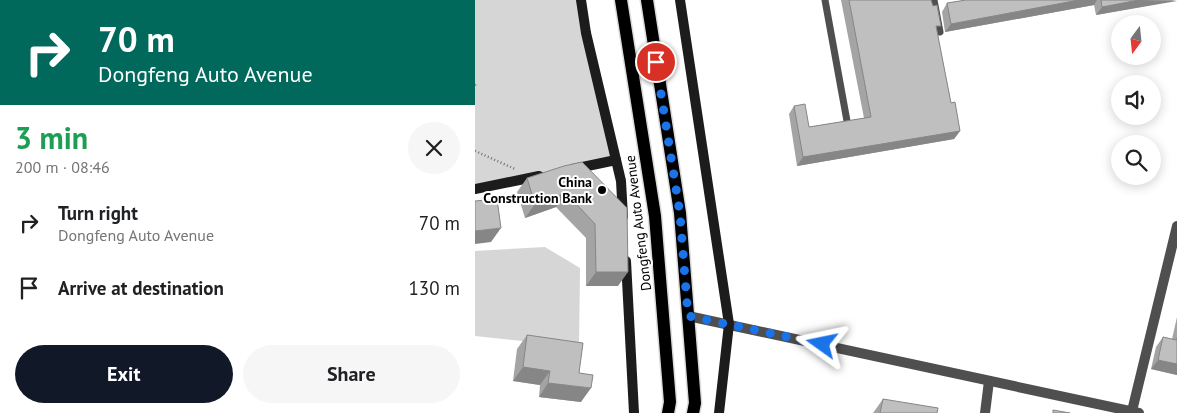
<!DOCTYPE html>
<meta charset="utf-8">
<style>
:root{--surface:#fff;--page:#f6f6f6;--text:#202124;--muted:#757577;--accent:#111827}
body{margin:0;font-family:"PT Sans",sans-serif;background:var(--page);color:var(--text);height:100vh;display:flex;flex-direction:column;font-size:19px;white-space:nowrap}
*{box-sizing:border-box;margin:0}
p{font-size:16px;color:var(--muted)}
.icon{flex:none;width:28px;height:28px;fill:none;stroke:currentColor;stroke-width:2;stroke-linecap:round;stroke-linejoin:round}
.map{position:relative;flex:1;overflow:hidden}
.side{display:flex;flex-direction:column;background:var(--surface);width:475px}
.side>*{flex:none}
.top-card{background:#00695c;color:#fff;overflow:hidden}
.needle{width:32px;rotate:195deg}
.tools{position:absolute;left:636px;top:15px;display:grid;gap:10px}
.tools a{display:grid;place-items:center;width:50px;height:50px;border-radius:50%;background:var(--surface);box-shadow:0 2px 12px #0003;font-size:25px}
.pin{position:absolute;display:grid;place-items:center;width:42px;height:42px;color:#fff;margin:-21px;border:2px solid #fff;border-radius:50%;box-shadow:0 1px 5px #0007}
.me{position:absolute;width:55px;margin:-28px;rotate:282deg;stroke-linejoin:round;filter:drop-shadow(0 0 4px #0008)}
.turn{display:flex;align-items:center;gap:18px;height:105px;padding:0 15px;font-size:22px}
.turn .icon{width:65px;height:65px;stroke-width:2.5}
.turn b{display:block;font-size:35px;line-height:42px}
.round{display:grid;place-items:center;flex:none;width:52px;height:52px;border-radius:26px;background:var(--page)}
.head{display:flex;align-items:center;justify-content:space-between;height:85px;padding:0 15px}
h1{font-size:30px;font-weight:700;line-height:38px;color:#1e9e55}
.button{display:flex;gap:10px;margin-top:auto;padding:10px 15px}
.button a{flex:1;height:58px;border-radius:30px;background:var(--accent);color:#fff;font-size:20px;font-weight:700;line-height:58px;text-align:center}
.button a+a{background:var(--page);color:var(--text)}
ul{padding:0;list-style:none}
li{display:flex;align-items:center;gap:15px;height:65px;padding:0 15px}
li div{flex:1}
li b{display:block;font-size:19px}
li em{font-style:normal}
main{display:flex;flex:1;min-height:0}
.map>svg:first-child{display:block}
</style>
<main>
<section class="side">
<div class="top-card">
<div class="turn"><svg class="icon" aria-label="right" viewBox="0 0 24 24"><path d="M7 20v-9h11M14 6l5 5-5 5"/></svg><div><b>70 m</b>Dongfeng Auto Avenue</div></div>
</div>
<div class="head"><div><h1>3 min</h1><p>200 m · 08:46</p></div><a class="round"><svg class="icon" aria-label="close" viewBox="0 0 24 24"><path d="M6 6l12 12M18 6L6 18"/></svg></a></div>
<ul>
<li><svg class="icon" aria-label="right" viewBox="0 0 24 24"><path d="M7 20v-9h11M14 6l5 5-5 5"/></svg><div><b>Turn right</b><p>Dongfeng Auto Avenue</p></div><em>70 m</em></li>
<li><svg class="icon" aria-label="arrive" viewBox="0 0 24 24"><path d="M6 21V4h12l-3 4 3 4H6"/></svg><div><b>Arrive at destination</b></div><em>130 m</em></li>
</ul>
<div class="button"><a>Exit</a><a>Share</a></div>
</section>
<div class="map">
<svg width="702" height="413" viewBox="0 0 702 413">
<rect width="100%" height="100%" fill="#fff"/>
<g fill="#d6d6d6">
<path d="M0,0H106L141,160L0,189Z"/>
<path d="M70,247L105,268L104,347L0,336V251Z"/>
</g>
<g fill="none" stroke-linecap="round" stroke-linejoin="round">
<defs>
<g id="primary">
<path d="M146,0L180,216L195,402L193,413"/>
<path d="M172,0L205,213L220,403L218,413"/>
</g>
</defs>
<use href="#primary" stroke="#dbdbdb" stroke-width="15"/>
<g stroke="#717171" stroke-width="2.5" stroke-dasharray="1 2.5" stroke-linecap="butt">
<path d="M0,85L1,84"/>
<path d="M0,151L40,169"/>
</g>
<g stroke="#4f4f4f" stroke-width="7">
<path d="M350,0L372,121"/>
<path d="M459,0L465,32"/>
</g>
<g stroke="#4f4f4f" stroke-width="10">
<path d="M213,316L664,413"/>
<path d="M657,411L702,226"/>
<path d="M510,413L514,381"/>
</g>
<g stroke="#1c1c1c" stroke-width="10">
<path d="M106,0L111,33L146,181L148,217"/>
<path d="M205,0L254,324L244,413"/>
<path d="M98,169L141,160"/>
<path d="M0,189L64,176"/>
<path d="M151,261L159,413"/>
</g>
<use href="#primary" stroke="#000" stroke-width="12"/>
</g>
<g fill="#a4a4a4">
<path d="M366,0H456L476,103L485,131L479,139L322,166L314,114L319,106L334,127L389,118Z"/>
<path d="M491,0H702L621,15L619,5L470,32L467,12L472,3Z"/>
<path d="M107,162L143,286H111V238L81,207L50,218L42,192L52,178Z"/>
<path d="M702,317V375L676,369L681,347L688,337L697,339Z"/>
<path d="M52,335L106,402L64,397L65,385L38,381L42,349Z"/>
<path d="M408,399L462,413H398Z"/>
</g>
<g fill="#868686">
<path d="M604,0H622L619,5L470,32L476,24Z"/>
<path d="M664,0L702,1L621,15L627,7Z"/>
<path d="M485,131L479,139L322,166L328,157Z"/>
<path d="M91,193L81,207L50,218L60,204Z"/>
<path d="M26,228L16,242L0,244V231Z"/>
<path d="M121,272H153L143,286H111Z"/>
<path d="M683,360L702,364V375L676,369Z"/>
<path d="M48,367L75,371L65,385L38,381Z"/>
<path d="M73,383L116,388L106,402L64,397Z"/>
</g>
<g fill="#bfbfbf" stroke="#868686">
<path d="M374,0H456L458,6L462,5L466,26H461L476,103L480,102L485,131L328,157L319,106L330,104L334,127L396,117Z"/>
<path d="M491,0H604L476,24L472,3Z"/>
<path d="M626,0H664L627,7Z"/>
<path d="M107,162L152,208L153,272H121L120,224L91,193L60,204L52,178L89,166Z"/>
<path d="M22,199L26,228L0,231V201Z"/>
<path d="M52,335L108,343L104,373L118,375L116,388L73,383L75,371L48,367Z"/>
<path d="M688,337L701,340L702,338V364L683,360Z"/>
<path d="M408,399L463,408L462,413H405Z"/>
<path d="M578,410L595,413H578Z"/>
</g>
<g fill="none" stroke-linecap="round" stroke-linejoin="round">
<path stroke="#1a73e8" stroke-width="9" stroke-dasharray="0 16.2" d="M181,62L205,214L213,316L347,344"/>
</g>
<circle fill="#000" stroke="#fff" stroke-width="2" cx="127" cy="190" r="5"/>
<g text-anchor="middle" stroke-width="4" stroke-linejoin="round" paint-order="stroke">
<g font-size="14" font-weight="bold" fill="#000" stroke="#fff" text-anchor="end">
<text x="117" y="187">China<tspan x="117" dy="16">Construction Bank</tspan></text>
</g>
<g font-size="14" fill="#000" stroke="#fff">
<text transform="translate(163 223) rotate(-97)" y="5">Dongfeng Auto Avenue</text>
</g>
</g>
</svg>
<div class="tools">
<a><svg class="needle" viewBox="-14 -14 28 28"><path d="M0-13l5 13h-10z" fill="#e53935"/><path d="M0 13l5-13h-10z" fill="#757577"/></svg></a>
<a><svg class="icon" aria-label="sound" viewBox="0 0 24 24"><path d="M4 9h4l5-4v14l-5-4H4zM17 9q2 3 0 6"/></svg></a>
<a><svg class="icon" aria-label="search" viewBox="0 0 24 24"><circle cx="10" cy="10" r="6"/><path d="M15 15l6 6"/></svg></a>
</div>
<div class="pin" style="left:181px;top:62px;background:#d93025"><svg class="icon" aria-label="arrive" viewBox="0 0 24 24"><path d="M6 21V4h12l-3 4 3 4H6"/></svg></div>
<svg class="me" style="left:347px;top:344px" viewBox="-20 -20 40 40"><path d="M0-17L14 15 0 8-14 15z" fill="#1a73e8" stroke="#fff" stroke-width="4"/></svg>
</div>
</main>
